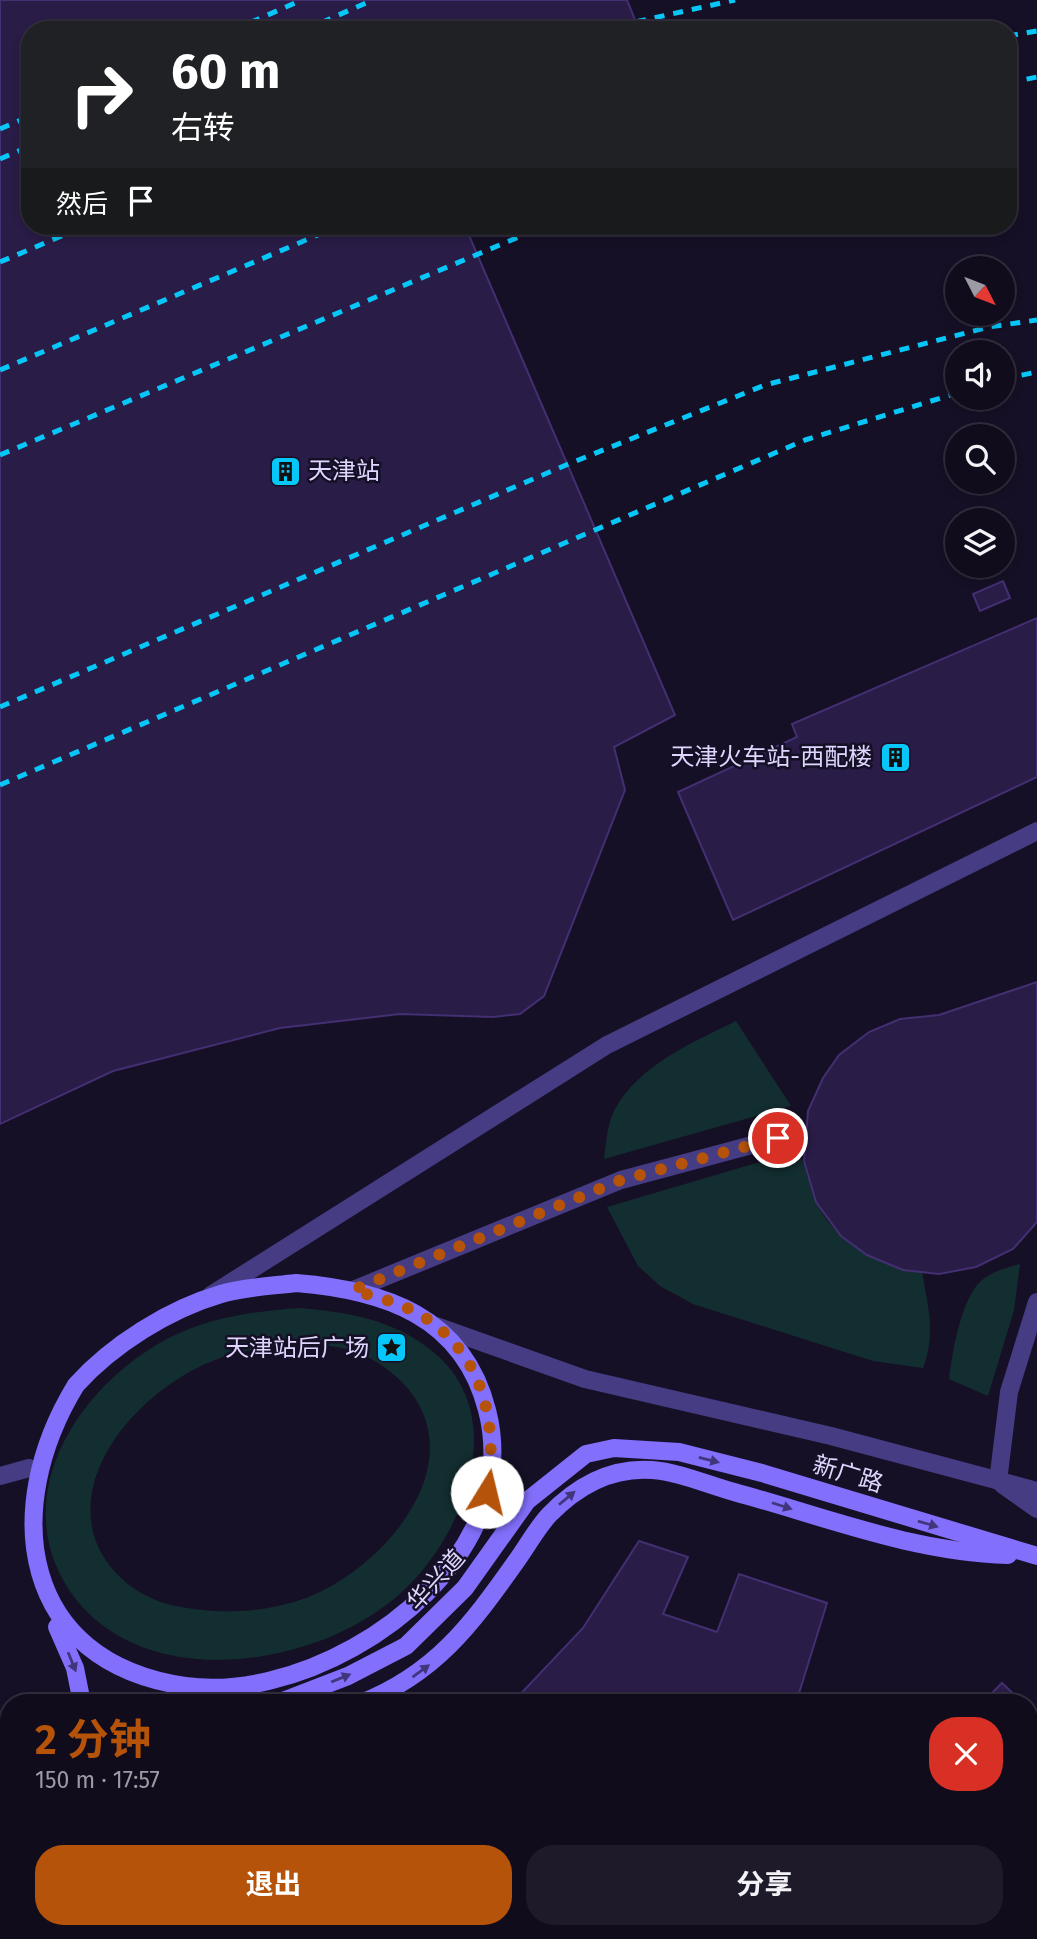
<!DOCTYPE html>
<html lang="zh">
<meta charset="utf-8">
<style>
:root{--surface:#100c1c;--page:#1e1a29;--text:#f1f3f6;--muted:#9c9ba3;--line:#302c3b;--accent:#b45309}
body{margin:0;font-family:"Fira Sans","Noto Sans SC",sans-serif;background:var(--page);color:var(--text);height:100vh;display:flex;flex-direction:column;font-size:26px;white-space:nowrap}
*{box-sizing:border-box;margin:0}
p{font-size:23px;color:var(--muted)}
.icon{flex:none;width:38px;height:38px;fill:none;stroke:currentColor;stroke-width:2;stroke-linecap:round;stroke-linejoin:round}
.map{position:relative;flex:1;overflow:hidden}
.drawer{position:absolute;left:0px;top:1694px;width:1038px;height:245px;display:flex;flex-direction:column;background:var(--surface);border-radius:28px 28px 0 0;box-shadow:0 4px 10px #0003,0 0 0 2px var(--line)}
.drawer>*{flex:none}
.top-card{position:absolute;left:21px;top:21px;width:996px;height:214px;border-radius:28px;box-shadow:0 4px 10px #0003,0 0 0 2px var(--line);background:#202124;color:#fff;overflow:hidden}
.needle{width:46px;rotate:132deg}
.fabs{position:absolute;left:945px;top:256px;display:grid;gap:14px}
.fabs a{display:grid;place-items:center;width:70px;height:70px;border-radius:50%;background:var(--surface);box-shadow:0 4px 10px #0003,0 0 0 2px var(--line);font-size:35px}
.pin{position:absolute;display:grid;place-items:center;width:60px;height:60px;color:#fff;margin:-30px;border:4px solid #fff;border-radius:50%;box-shadow:0 2px 7px #0007}
.me{position:absolute;width:77px;margin:-38px;rotate:9deg;stroke-linejoin:round;filter:drop-shadow(0 0 5px #0008)}
.turn{display:flex;align-items:center;gap:24px;height:147px;padding:0 35px;font-size:32px}
.turn .icon{width:91px;height:91px;stroke-width:2.5}
.turn b{display:block;font-size:49px;line-height:60px}
.then{display:flex;align-items:center;height:66px;padding:0 35px;background:#0003;gap:14px;font-size:26px}
.round{display:grid;place-items:center;flex:none;width:74px;height:74px;border-radius:28px;background:var(--page)}
.headline{display:flex;align-items:center;justify-content:space-between;height:119px;padding:0 35px}
h1{font-size:42px;font-weight:700;line-height:52px;color:var(--accent)}
.primary-button{display:flex;gap:14px;margin-top:auto;padding:14px 35px}
.primary-button a{flex:1;height:80px;border-radius:28px;background:var(--accent);color:#fff;font-size:28px;font-weight:700;line-height:80px;text-align:center}
.primary-button a+a{background:var(--page);color:var(--text)}
.map>svg:first-child{display:block}
</style>
<div class="map">
<svg width="1037" height="1939" viewBox="0 0 1037 1939">
<rect width="100%" height="100%" fill="#161026"/>
<g fill="#132e30" fill-rule="evenodd">
<path d="M736,1021L791,1106L604,1159C606,1144 607,1126 614,1111C638,1065 692,1043 736,1021Z"/>
<path d="M797,1151C808,1167 808,1185 816,1202C835,1242 879,1267 922,1272C928,1307 936,1334 923,1368L873,1361L693,1304L660,1286L638,1266L607,1207Z"/>
<path d="M1020,1264L1014,1310L988,1396L949,1379C952,1352 960,1307 977,1285C987,1273 1005,1268 1020,1264Z"/>
<path d="M299,1308C347,1312 393,1319 432,1351C511,1414 465,1533 404,1590C352,1639 268,1665 197,1659C151,1655 108,1638 78,1602C0,1505 76,1384 173,1336C212,1317 256,1311 299,1308ZM293,1344C310,1345 329,1344 346,1349C368,1354 388,1368 404,1384C476,1463 383,1569 306,1598C261,1614 216,1615 171,1605C134,1596 99,1566 92,1527C80,1459 144,1393 201,1366C230,1352 261,1348 293,1344Z"/>
</g>
<g fill="#291c47" stroke="#432f72" stroke-width="2">
<path d="M0,0H627L639,30H30V226H465L675,715L614,747L625,790L544,996L520,1014L493,1017L400,1014L280,1028L113,1071L0,1124Z"/>
<path d="M1003,581L1010,598L980,611L973,594Z"/>
<path d="M1037,618V777L733,920L678,792L797,737L792,724Z"/>
<path d="M1037,982V1222L1013,1249L976,1267L939,1274L903,1270L867,1255L841,1236L816,1202L804,1161L808,1111L823,1078L839,1055L869,1032L900,1019L939,1015Z"/>
<path d="M639,1541L688,1557L663,1614L717,1632L739,1574L827,1603L796,1703H512L583,1628Z"/>
<path d="M1002,1683L1023,1703H982Z"/>
<path d="M1029,1709L1037,1716V1770L1029,1779Z"/>
<path d="M172,1930H217L216,1939L172,1937Z"/>
<path d="M295,1930H445L430,1939H298Z"/>
<path d="M834,1930H840L848,1939H824Z"/>
</g>
<g fill="none" stroke-linecap="round" stroke-linejoin="round">
<g stroke="#463c84" stroke-width="18">
<path d="M353,1290L621,1180L778,1138"/>
<path d="M436,1326L585,1379L831,1436L1037,1491"/>
<path d="M998,1481L1009,1392L1037,1302"/>
<path d="M1003,1485L1037,1509"/>
</g>
<g stroke="#463c84" stroke-width="18">
<path d="M211,1295L607,1045L1037,831"/>
<path d="M0,1476L29,1468"/>
<path d="M903,1930L992,1939"/>
<path d="M644,1939L673,1930"/>
</g>
<g stroke="#826ffc" stroke-width="18">
<path d="M296,1283C384,1290 463,1316 487,1410C497,1448 493,1488 476,1524C431,1622 292,1701 185,1686C20,1662 0,1509 76,1385C112,1345 169,1309 221,1294C245,1287 271,1286 296,1283Z"/>
<path d="M57,1627L75,1668L82,1703"/>
<path d="M278,1703L348,1676L406,1646L465,1588L527,1501L586,1454L614,1448L679,1452L762,1473L1037,1556"/>
<path d="M361,1703C435,1674 471,1625 515,1563C527,1547 536,1529 549,1515C577,1486 610,1467 652,1470C679,1472 708,1485 734,1492C826,1517 912,1552 1008,1555"/>
<path d="M51,1939L53,1930"/>
<path d="M90,1939L92,1930"/>
<path d="M125,1939L127,1930"/>
</g>
<g stroke="#07c7f9" stroke-width="5" stroke-dasharray="10 9" stroke-linecap="butt">
<path d="M233,30L302,0"/>
<path d="M304,30L373,0"/>
<path d="M599,30L735,0"/>
<path d="M1008,36L1037,31"/>
<path d="M1008,83L1037,77"/>
<path d="M0,129L30,116"/>
<path d="M0,159L30,146"/>
<path d="M0,262L85,226"/>
<path d="M0,370L339,226"/>
<path d="M1003,379L1037,372"/>
<path d="M0,455L545,226"/>
<path d="M0,707L566,465L765,385L989,327L1037,320"/>
<path d="M0,785L805,440L957,393"/>
</g>
</g>
<defs><path id="oneway-solid" d="M-6-.8H1V-3.2L6.5 0L1 3.2V.8H-6Z" transform="scale(1.75)"/></defs>
<g fill="#41367c">
<use href="#oneway-solid" transform="translate(709 1460) rotate(14)"/>
<use href="#oneway-solid" transform="translate(567 1498) rotate(-40)"/>
<use href="#oneway-solid" transform="translate(782 1506) rotate(18)"/>
<use href="#oneway-solid" transform="translate(928 1524) rotate(16)"/>
<use href="#oneway-solid" transform="translate(72 1662) rotate(68)"/>
<use href="#oneway-solid" transform="translate(421 1671) rotate(-36)"/>
<use href="#oneway-solid" transform="translate(341 1678) rotate(-22)"/>
</g>
<g fill="none" stroke-linecap="round" stroke-linejoin="round">
<path stroke="#b45309" stroke-width="12" stroke-dasharray="0 21.6" d="M487,1492C499,1424 483,1351 419,1314C398,1302 375,1297 353,1290L621,1180L778,1138"/>
</g>
<defs>
<symbol id="building-square" viewBox="-11 -11 22 22"><rect x="-9" y="-9" width="18" height="18" rx="4" fill="#07c7f9" stroke="#161026"/><path d="M-4-6H4V6H1V3H-1V6H-4ZM-2.5-4.3h1.7v1.8h-1.7ZM.8-4.3h1.7v1.8H.8ZM-2.5-1h1.7V.8h-1.7ZM.8-1h1.7V.8H.8Z" fill="#111"/></symbol>
<symbol id="sight-square" viewBox="-11 -11 22 22"><rect x="-9" y="-9" width="18" height="18" rx="4" fill="#07c7f9" stroke="#161026"/><path d="M0-6L1.8-2.2L6-1.7L2.9 1.2L3.7 5.4L0 3.3L-3.7 5.4L-2.9 1.2L-6-1.7L-1.8-2.2Z" fill="#111"/></symbol>
</defs>
<g fill-rule="evenodd">
<use href="#building-square" x="268" y="454" width="35" height="35"/>
<use href="#building-square" x="878" y="740" width="35" height="35"/>
<use href="#sight-square" x="374" y="1330" width="35" height="35"/>
</g>
<g text-anchor="middle" stroke-width="5" stroke-linejoin="round" paint-order="stroke">
<g font-size="24" fill="#dfd6fe" stroke="#161026" text-anchor="end">
<text x="308" y="479" text-anchor="start">天津站</text>
<text x="872" y="765">天津火车站-西配楼</text>
<text x="369" y="1356">天津站后广场</text>
</g>
<g font-size="24" fill="#dfd6fe" stroke="#161026">
<text transform="translate(848 1474) rotate(17)" y="8">新广路</text>
<text transform="translate(436 1580) rotate(-48)" y="8">华兴道</text>
</g>
</g>
</svg>
<div class="fabs">
<a><svg class="needle" viewBox="-14 -14 28 28"><path d="M0-13l5 13h-10z" fill="#e53935"/><path d="M0 13l5-13h-10z" fill="#9c9ba3"/></svg></a>
<a><svg class="icon" aria-label="sound" viewBox="0 0 24 24"><path d="M4 9h4l5-4v14l-5-4H4zM17 9q2 3 0 6"/></svg></a>
<a><svg class="icon" aria-label="search" viewBox="0 0 24 24"><circle cx="10" cy="10" r="6"/><path d="M15 15l6 6"/></svg></a>
<a><svg class="icon" aria-label="layers" viewBox="0 0 24 24"><path d="M12 4l9 5-9 5-9-5zM3 14l9 5 9-5"/></svg></a>
</div>
<div class="pin" style="left:778px;top:1138px;background:#d93025"><svg class="icon" aria-label="arrive" viewBox="0 0 24 24"><path d="M6 21V4h12l-3 4 3 4H6"/></svg></div>
<svg class="me" style="left:487px;top:1492px" viewBox="-20 -20 40 40"><circle r="19" fill="#fff"/><path d="M0-13L10 11 0 6-10 11z" fill="#b45309"/></svg>
<div class="top-card">
<div class="turn"><svg class="icon" aria-label="right" viewBox="0 0 24 24"><path d="M7 20v-9h11M14 6l5 5-5 5"/></svg><div><b>60 m</b>右转</div></div>
<div class="then">然后<svg class="icon" aria-label="arrive" viewBox="0 0 24 24"><path d="M6 21V4h12l-3 4 3 4H6"/></svg></div>
</div>
<section class="drawer">
<div class="headline"><div><h1>2 分钟</h1><p>150 m · 17:57</p></div><a class="round" style="background:#d93025;color:#fff"><svg class="icon" aria-label="close" viewBox="0 0 24 24"><path d="M6 6l12 12M18 6L6 18"/></svg></a></div>
<div class="primary-button"><a>退出</a><a>分享</a></div>
</section>
</div>
